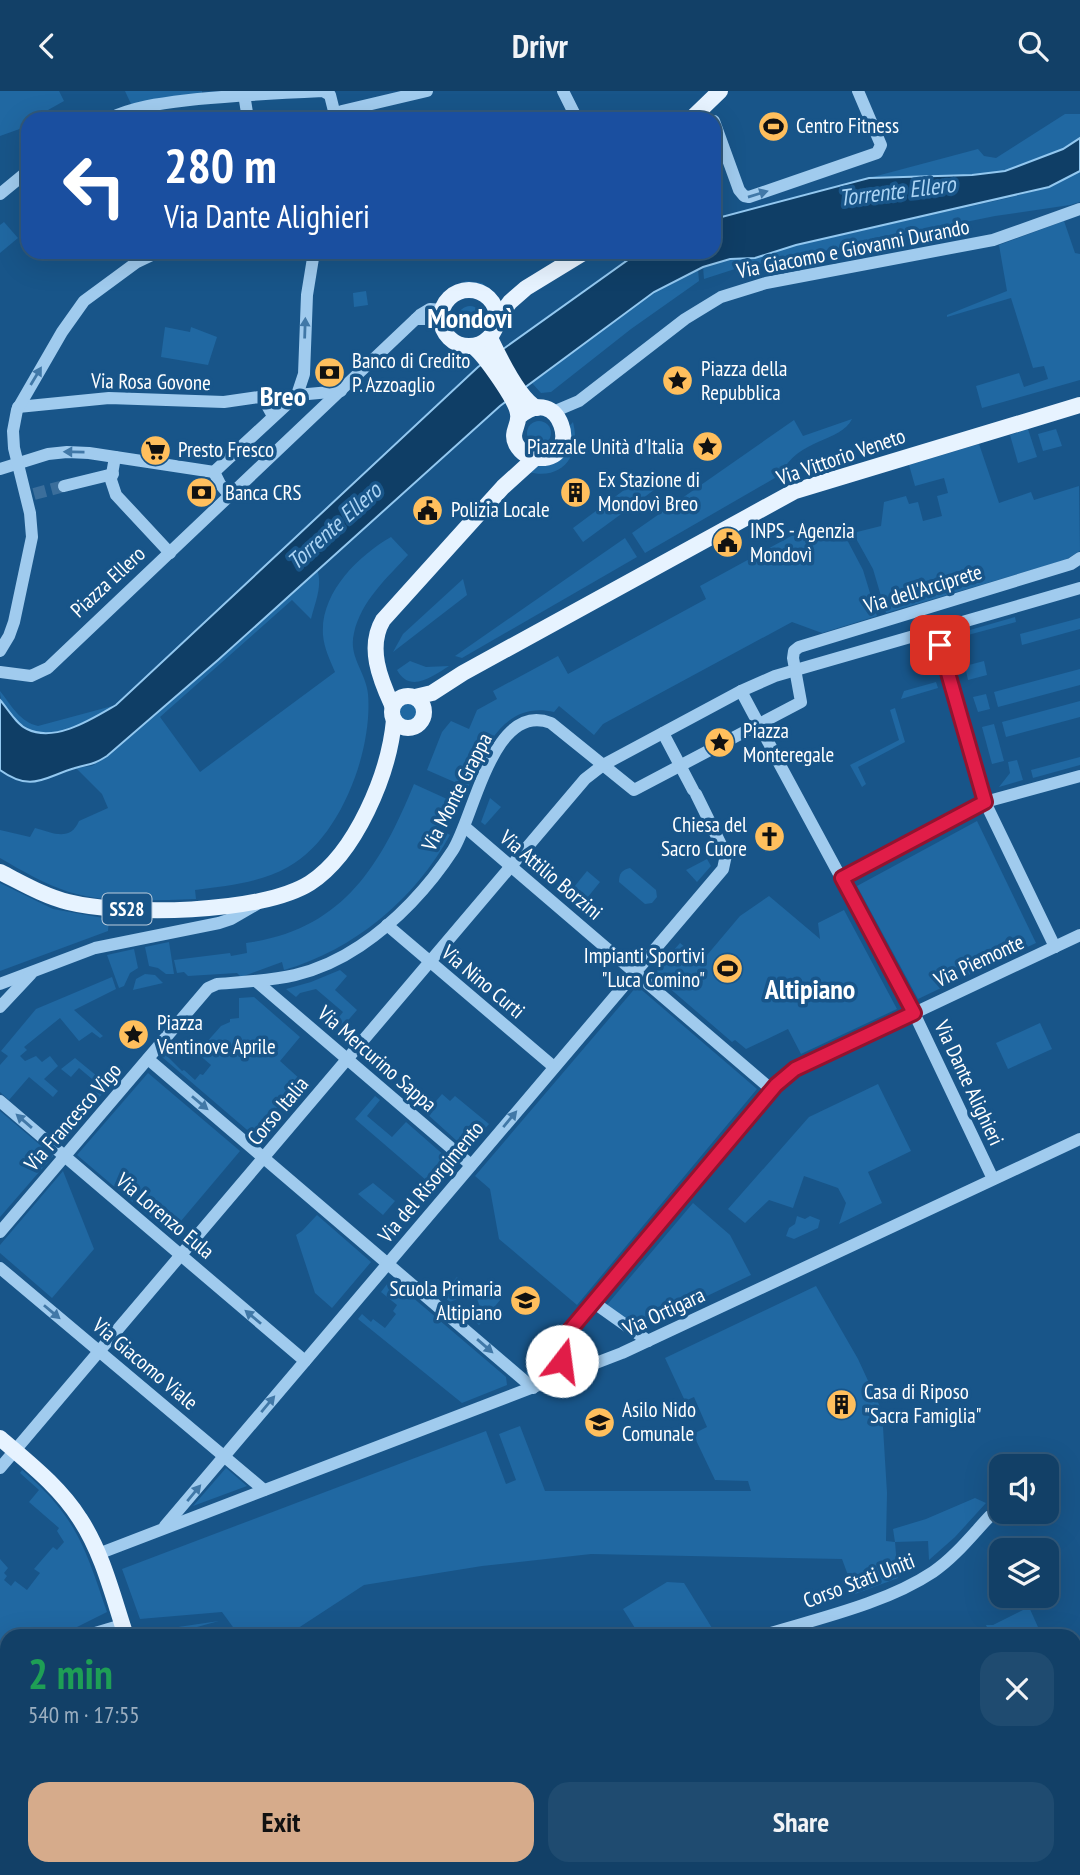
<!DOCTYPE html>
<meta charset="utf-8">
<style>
:root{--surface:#124067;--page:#1f4b70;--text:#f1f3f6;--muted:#9cafc0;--line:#31597b;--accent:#d6ab8b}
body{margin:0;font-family:"PT Sans Narrow",sans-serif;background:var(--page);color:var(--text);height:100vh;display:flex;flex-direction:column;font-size:26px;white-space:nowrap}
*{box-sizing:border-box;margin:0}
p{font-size:23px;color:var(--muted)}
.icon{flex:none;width:38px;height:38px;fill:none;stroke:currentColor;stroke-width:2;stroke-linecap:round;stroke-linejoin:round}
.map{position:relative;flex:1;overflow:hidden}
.panel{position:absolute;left:0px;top:1538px;width:1082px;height:247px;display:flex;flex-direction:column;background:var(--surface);border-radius:21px 21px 0 0;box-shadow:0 7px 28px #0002,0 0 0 2px var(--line)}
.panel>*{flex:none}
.banner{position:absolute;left:21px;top:21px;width:700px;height:147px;border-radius:21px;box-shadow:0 7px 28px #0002,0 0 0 2px var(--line);background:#1a4fa0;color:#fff;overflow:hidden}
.tools{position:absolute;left:989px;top:1363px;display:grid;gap:14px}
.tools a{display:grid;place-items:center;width:70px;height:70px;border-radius:14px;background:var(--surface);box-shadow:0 7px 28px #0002,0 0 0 2px var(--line);font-size:35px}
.pin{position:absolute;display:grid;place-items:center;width:60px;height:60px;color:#fff;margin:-30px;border-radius:14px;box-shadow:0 4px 10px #0006}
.me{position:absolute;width:77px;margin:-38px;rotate:15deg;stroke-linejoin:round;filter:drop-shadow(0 0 5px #0008)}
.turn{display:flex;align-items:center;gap:24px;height:147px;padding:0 28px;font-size:32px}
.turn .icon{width:91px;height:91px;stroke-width:2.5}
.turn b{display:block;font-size:49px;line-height:60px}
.round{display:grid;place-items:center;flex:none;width:74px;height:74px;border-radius:21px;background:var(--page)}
.head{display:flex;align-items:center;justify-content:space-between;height:119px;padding:0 28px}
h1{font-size:42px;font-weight:700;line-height:52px;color:#1e9e55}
.button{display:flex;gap:14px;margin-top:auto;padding:14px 28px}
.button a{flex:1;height:80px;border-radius:21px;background:var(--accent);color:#111;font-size:28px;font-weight:700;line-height:80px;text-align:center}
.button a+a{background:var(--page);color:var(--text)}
header{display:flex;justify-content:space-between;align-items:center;height:91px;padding:0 28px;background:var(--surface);font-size:32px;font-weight:700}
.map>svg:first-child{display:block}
</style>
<header><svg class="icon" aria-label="back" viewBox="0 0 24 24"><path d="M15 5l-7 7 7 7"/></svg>Drivr<svg class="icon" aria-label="search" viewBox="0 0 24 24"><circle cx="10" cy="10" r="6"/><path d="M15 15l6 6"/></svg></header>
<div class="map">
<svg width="1080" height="1784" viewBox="0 0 1080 1784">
<rect width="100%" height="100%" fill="#185589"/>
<g fill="#2068a2">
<path d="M0,0H59L64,10L48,19L52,28H28V35L0,45Z"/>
<path d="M125,0H202V4L131,13Z"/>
<path d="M1065,23H1080V47C1058,62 1031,74 1005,80C968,90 908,87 869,87L978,58L984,65L996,67Z"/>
<path d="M1080,80V111L1070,114L995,125L735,178L704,188L703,176L730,168L755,167L796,154L1008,107L1049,96Z"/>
<path d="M1064,130L1075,162L1080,163V289L982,317L976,295L1019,282L1024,296L1048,288L1044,275L1033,277L1011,207L947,226V224L1007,200L999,154Z"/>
<path d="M4,131L18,147L0,162V134Z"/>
<path d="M698,178L699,190L631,238L551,301L541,302L532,292L654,201Z"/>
<path d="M466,190L482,192L494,201C492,201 457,197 454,196Z"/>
<path d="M366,200L368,214L354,216L353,202Z"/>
<circle cx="470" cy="227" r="12"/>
<path d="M165,236L190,241L191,236L217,246L208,274L161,266Z"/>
<path d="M852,328C840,352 799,346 780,384L645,462L632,442L794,329L803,345Z"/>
<circle cx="539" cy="342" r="12"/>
<path d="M573,331C581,363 564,390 528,381Z"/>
<path d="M1028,338L1037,366L1018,372L1010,344Z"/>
<path d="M1056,338L1062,355L1043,360L1038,343Z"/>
<path d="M893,346L894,349L818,373L815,371Z"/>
<path d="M979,353L999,412L1031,401L1034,409L1079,395L1080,460L1065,469L886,522L873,478L853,442L881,435L884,411L906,405L909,413L918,411L923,430L942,425L937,405L948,402L944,387L915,395L909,374Z"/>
<path d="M643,385L654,399L583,451L573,437Z"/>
<path d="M806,437L809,448L844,443L863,479L877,525L822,542L792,531L603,633L594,644L559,615L554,621C504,609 482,660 468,697L427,679L442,641L451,630L469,638L477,619L497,608L493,600L558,565L568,583L706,508L700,495Z"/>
<path d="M391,446L408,464C387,487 361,510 354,542C348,566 366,581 368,603C373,660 340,748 288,776C260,792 226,795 195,799L196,808C155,809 109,813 69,801C45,793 22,780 0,767V739L30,746L35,737C53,742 70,751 79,730L108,717L102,703L76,677L92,675L107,665L218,569L317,478C323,495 315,511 311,528L292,509L160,626L200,681L335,581C330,569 324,557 323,544C320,502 358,465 391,446Z"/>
<path d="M625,447L637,466L462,567L455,565Z"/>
<path d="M463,488L467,504L393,561L403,543Z"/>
<path d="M1015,526L1016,531L957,547L956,543Z"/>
<path d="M1080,527V538L1022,554L1020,543Z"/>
<path d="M410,570L426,576L449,575C433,585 410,603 397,579Z"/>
<path d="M984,570L987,584L968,589L965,575Z"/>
<path d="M1080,578V594L998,616L994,601Z"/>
<path d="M936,591L938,597L901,608L904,600Z"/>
<path d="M0,600C11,614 20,631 38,635L116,614C85,633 41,660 12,624C5,616 0,611 0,600Z"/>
<path d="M986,603L990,618L978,621L973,606Z"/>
<path d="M1080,610V626L1006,646L1002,631Z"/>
<circle cx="408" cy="620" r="9"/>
<path d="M895,617L905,651L858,676L866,693L862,696L850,674L899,649L890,619Z"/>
<path d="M994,633L1004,670L992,673L982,636Z"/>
<path d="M1080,666V674L1033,687L1031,679Z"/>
<path d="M1017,669L1023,689L999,696L1010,682L1008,671Z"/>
<path d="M414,693L458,713L445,741L450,744C415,808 354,859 284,879L282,871L241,886L237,882L188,885L184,881L177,882L174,869L230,862L231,865L247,862L246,852C342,839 380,776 414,693Z"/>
<path d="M490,707L501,716L485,734L481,731Z"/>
<path d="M977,730L1036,852L918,908L857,795Z"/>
<path d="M707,768L711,775L697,791L686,779Z"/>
<path d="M630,777L656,799L657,806L652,812L645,813L619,791C619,782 622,779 630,777Z"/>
<path d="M587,780L600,791L583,812L570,801Z"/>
<path d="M0,792L53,818L109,828L108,840L0,880Z"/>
<path d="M769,805L820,848L818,832L844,819L897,918L801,963L788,938L746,958L735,949L732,951L653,883L680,852L702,870L740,825Z"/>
<path d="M169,851L174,883H166L158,877L149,875L145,856Z"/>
<path d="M134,858L138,877L130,882L124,895L119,897L107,864Z"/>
<path d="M340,879L347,885L335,899L357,919L337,942L331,936L343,921L316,898L300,902L296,906L286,898L311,891Z"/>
<path d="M145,883L155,884L163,892L133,899L136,888Z"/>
<path d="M112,886L116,898L74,919L103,945L100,947L92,941L79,950L60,927L24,956L27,959L20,965L25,970L36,965L42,971L50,965L58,975L44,988L58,1000L53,1006L29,986L9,1009L0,1001V974L8,965L1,960L36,918Z"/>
<path d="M637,895L757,998L577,1214L499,1148L490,1098L475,1085Z"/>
<path d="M254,906L300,946L280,970L301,989L253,1044L162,966L165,963L182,980L184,979L195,989L200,983L203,984L211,974L197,962L221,935L230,931V928L239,927V907Z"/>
<path d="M1040,932L1052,958L1008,978L996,952Z"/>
<path d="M75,967L109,995L91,1016L84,1010L98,993L79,977L71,986L61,978Z"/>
<path d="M148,982L240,1060L170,1143L77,1064Z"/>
<path d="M878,993L911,1060L868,1081L882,1112L839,1133L846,1112L838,1097L804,1085L793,1117L769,1109L745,1132L728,1118L809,1026Z"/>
<path d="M442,1003L450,1010L455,1005L489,1033L467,1059L426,1022Z"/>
<path d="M375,1005L380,1009L367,1025L392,1046L406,1031L454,1073L434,1096L355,1028Z"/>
<path d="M0,1020L53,1065L0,1126Z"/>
<path d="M63,1080L94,1158L52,1207L0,1162V1154Z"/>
<path d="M373,1092L395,1110L383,1124L358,1103Z"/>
<path d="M693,1112L730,1144L751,1184L638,1238L606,1215Z"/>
<path d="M317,1124L371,1171L332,1217L315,1202L296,1144L302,1140Z"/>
<path d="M797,1125L805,1128L810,1125L820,1129L818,1137L794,1148L786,1145L789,1137L795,1133Z"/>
<path d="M457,1186L467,1204L450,1211L442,1204Z"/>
<path d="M391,1188L506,1286L507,1294L462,1312L358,1228L362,1223L371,1231L373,1228L385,1237L396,1223L393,1220L397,1214L381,1201Z"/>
<path d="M816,1195L858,1268L882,1320L887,1402L886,1450L895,1451L893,1438L926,1428L975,1407L986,1412L955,1446L929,1469L928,1450L895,1451L898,1487L855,1503L842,1468L591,1463L482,1475L364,1494L286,1545H255L246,1536L238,1543L222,1521L140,1528L122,1478L486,1340L506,1393L516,1389L499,1343L520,1335L545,1400H751L748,1390L715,1389L693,1343L707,1336L694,1306L685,1310L665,1267Z"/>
<path d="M494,1201L501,1208L479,1234L470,1226L482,1221L477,1208Z"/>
<path d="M557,1245L550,1276L547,1280L531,1287L525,1282Z"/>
<path d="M226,1377L247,1395L193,1415Z"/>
<path d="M22,1379C76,1425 85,1456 107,1521L59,1545H7V1571L0,1575V1468L8,1477L4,1482L7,1485L4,1489L11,1495L15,1490L27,1499L40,1482L34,1478L53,1456L57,1459L64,1451L57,1440L59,1437L29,1411L39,1399L20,1382Z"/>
<path d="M667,1491L684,1492L717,1545H640L623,1518Z"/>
<path d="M1029,1516L1042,1545H979L989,1541L986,1534H993Z"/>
<path d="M219,1530L197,1536L200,1545H145L144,1541Z"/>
<path d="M1074,1653L1080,1654V1739L1075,1738Z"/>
<path d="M374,1778H420L424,1784H366Z"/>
</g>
<path fill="#0f3e66" stroke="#93c8f0" stroke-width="2" d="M1080,47V80L1049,96L796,154L755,167L730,168L703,176L654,201L500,315L218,569L107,665C91,675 91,672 75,677C44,686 32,702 0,679V609C8,618 16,633 27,638C55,652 92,628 116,614L478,276L639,161H714V128L869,87L972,84L1005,80L1063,58Z"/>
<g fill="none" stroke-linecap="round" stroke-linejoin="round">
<path stroke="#3b6e9b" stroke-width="12" stroke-dasharray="12 6" stroke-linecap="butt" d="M34,403L64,395"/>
<g stroke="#a0cbee" stroke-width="12">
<path d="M563,0L577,28"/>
<path d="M244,3L248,28"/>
<path d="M108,28C138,14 166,12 198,8C240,4 281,2 323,0L330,4L335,24"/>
<path d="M333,28L342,20L427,0"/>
<path d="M714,30L739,99L744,105L749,106L877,62L881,54L858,0"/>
<path d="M0,103L28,80"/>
<path d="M416,228H431L442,235"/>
<path d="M297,304L304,283L307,204L314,161"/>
<path d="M18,316L109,307L224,311L259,306L264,309L273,325"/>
<path d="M553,321L579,310L685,228L721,206L766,192L993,149L1080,118"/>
<path d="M115,366L111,389L116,404L170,462"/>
<path d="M0,378L48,363L67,361L89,362L214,381"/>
<path d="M214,381L297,304L341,300"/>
<path d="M214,381L220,393L230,405"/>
<path d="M64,395L113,383"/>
<path d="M935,538L985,711L1055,856"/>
<path d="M0,560L9,545L14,531L32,446L30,422L14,357L13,340L17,319L62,241L84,210L137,171L158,161"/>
<path d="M0,581L31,585L48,577L420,224L430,218L442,219"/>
<path d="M741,600L771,656"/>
<path d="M663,642L693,699"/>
<path d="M773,661L914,922L993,1088"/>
<path d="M465,736L772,999"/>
<path d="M842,787L985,711L1080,685"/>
<path d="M387,834L554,976"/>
<path d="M257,891L471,1074"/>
<path d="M0,893L95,857L219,832L231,828L257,813"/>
<path d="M0,916L31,883"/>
<path d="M148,968L533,1297"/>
<path d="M0,1010L305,1270"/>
<path d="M0,1141L208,897L217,893C273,889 311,888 360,855C396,831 429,796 453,759C474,726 493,609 551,632L634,699L801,611L793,567L794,560L799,556L1071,473L1080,467"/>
<path d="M0,1177L264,1399"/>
<path d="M593,1211L648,1250"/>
<path d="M565,1284L560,1263L565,1245L772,999L789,982L804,974L1080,844"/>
<path d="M0,1377L585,688L603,674L741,600L775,585L1080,497"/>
<path d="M165,1435L723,778L726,764L696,703"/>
<path d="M98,1463L622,1262L1080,1048"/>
<path d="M85,1545L122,1534"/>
<path d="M761,1545C816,1528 885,1513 933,1481C955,1466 972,1444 990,1425"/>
<path d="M0,1590L7,1587"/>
<path d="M1074,1648H1080"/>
<path d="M347,1778L353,1784"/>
<path d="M242,1784L255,1778"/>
<path d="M840,1784L843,1778"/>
</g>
<g stroke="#e7f3ff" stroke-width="16">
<path d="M691,28L720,0"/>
<circle cx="469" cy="227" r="28"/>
<path d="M498,227L510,211L526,197L585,161"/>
<path d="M490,247C499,266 519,308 537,317"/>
<path d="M474,256C485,265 517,310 518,323C520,334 510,341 516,353C521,362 529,367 538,367C585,370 559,289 519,326"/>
<circle cx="408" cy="621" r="16"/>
<path d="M415,606L432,602L463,582L795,400L1080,314"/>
<path d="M392,614C380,588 367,556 383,529L503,396L535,367"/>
<path d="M0,781C22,792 44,805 68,811C124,825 261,823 310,792C356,762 389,683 394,629"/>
<path d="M0,1347C29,1372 60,1396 80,1428C103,1463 113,1506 126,1545"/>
<path d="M108,1784L110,1778"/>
</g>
</g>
<defs><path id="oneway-solid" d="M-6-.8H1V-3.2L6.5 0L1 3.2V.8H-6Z" transform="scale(1.75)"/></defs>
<g fill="#4178a7">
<use href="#oneway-solid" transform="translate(758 103) rotate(-17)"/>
<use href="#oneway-solid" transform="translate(305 237) rotate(-88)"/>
<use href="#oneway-solid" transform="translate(36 285) rotate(-59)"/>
<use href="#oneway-solid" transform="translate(74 361) rotate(-179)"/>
<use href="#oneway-solid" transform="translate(200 1012) rotate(40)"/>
<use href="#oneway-solid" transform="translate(510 1028) rotate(-50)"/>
<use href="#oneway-solid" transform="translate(24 1030) rotate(-139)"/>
<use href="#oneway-solid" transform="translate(52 1221) rotate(40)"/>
<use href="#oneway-solid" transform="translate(253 1226) rotate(-140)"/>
<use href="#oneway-solid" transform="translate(485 1255) rotate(41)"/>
<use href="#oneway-solid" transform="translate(268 1313) rotate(-50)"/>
<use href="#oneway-solid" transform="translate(194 1402) rotate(-50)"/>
</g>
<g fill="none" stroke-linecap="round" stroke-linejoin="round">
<defs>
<path id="route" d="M562,1270L561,1256L565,1245L776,994L795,978L914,922L842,787L985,711L940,554"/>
</defs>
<use href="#route" stroke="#92132f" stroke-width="18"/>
<use href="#route" stroke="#e11d48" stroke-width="12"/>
</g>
<defs>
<symbol id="stadium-disc" viewBox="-11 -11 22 22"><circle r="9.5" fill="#ffbf5d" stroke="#185589"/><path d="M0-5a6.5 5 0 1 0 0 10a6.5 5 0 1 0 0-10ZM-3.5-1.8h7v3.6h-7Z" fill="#111"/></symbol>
<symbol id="bank-disc" viewBox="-11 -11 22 22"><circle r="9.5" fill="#ffbf5d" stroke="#185589"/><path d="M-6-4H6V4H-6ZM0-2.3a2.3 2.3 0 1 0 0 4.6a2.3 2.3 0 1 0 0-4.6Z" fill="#111"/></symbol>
<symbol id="sight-disc" viewBox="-11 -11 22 22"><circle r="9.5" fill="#ffbf5d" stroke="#185589"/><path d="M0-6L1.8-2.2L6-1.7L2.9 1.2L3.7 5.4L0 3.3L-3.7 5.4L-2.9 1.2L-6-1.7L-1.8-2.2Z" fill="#111"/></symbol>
<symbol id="supermarket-disc" viewBox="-11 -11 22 22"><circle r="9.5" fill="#ffbf5d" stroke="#185589"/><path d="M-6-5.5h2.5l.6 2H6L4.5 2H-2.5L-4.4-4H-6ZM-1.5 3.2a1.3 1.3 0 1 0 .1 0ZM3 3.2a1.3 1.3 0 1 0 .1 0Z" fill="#111"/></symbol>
<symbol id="building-disc" viewBox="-11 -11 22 22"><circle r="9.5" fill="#ffbf5d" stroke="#185589"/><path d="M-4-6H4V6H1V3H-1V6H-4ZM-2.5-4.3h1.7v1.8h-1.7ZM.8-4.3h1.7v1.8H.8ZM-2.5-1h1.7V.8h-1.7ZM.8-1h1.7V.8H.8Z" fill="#111"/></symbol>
<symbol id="civic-disc" viewBox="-11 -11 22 22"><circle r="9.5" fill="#ffbf5d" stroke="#185589"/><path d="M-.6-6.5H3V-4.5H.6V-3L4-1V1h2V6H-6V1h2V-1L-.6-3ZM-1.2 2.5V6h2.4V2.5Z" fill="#111"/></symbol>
<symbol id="church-disc" viewBox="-11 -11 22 22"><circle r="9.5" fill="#ffbf5d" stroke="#185589"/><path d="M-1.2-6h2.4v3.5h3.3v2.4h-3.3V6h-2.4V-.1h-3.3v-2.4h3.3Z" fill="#111"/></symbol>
<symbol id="school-disc" viewBox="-11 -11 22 22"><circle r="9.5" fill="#ffbf5d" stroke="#185589"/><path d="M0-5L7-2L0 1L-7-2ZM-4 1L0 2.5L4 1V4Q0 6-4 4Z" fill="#111"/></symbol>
</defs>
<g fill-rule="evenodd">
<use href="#stadium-disc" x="756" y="18" width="35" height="35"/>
<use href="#bank-disc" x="312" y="264" width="35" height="35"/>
<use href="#sight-disc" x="660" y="272" width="35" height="35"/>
<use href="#sight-disc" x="690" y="338" width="35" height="35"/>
<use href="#supermarket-disc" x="138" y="342" width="35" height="35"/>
<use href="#building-disc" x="558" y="384" width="35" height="35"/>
<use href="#bank-disc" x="184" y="384" width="35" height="35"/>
<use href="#civic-disc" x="410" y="402" width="35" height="35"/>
<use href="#civic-disc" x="710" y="434" width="35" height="35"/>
<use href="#sight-disc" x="702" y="634" width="35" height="35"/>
<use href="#church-disc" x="752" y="728" width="35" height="35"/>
<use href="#stadium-disc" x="710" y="860" width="35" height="35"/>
<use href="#sight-disc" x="116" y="926" width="35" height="35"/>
<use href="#school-disc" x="508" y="1192" width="35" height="35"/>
<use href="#building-disc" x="824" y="1296" width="35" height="35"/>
<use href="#school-disc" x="582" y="1314" width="35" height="35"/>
</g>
<g text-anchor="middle" stroke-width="7" stroke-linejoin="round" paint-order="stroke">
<rect fill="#185589" stroke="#baccdc" stroke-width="2" x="102.5" y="802.5" width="49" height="31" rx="5"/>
<g font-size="19" font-weight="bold" fill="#fff">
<text x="127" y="825">SS28</text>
</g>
<g font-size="21" fill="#fff" stroke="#185589" text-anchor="start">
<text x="796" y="42">Centro Fitness</text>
<text x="352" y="277">Banco di Credito<tspan x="352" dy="24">P. Azzoaglio</tspan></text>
<text x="701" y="285">Piazza della<tspan x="701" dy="24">Repubblica</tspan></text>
<text x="684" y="363" text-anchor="end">Piazzale Unità d'Italia</text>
<text x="178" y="366">Presto Fresco</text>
<text x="598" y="396">Ex Stazione di<tspan x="598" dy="24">Mondovì Breo</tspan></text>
<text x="225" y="409">Banca CRS</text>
<text x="451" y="426">Polizia Locale</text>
<text x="750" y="447">INPS - Agenzia<tspan x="750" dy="24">Mondovì</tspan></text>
<text x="743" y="647">Piazza<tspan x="743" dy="24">Monteregale</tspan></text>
<text x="747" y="741" text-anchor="end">Chiesa del<tspan x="747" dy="24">Sacro Cuore</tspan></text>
<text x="705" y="872" text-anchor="end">Impianti Sportivi<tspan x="705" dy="24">"Luca Comino"</tspan></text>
<text x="157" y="939">Piazza<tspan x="157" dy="24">Ventinove Aprile</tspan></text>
<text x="502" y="1205" text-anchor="end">Scuola Primaria<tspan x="502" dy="24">Altipiano</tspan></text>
<text x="864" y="1308">Casa di Riposo<tspan x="864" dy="24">"Sacra Famiglia"</tspan></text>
<text x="622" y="1326">Asilo Nido<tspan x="622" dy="24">Comunale</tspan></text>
</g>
<g font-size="21" fill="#fff" stroke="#185589">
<text transform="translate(853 158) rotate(-11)" y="7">Via Giacomo e Giovanni Durando</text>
<text transform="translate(151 291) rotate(1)" y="7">Via Rosa Govone</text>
<text transform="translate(841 366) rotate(-19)" y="7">Via Vittorio Veneto</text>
<text transform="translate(108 491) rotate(-43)" y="7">Piazza Ellero</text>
<text transform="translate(923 498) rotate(-17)" y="7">Via dell'Arciprete</text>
<text transform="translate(457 701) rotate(-63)" y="7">Via Monte Grappa</text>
<text transform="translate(551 784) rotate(40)" y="7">Via Attilio Borzini</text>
<text transform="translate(979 870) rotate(-25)" y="7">Via Piemonte</text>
<text transform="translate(483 891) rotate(40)" y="7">Via Nino Curti</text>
<text transform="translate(377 968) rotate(41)" y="7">Via Mercurino Sappa</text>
<text transform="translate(969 992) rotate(65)" y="7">Via Dante Alighieri</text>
<text transform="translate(278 1020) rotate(-50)" y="7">Corso Italia</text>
<text transform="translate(73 1026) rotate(-49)" y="7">Via Francesco Vigo</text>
<text transform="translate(431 1091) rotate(-50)" y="7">Via del Risorgimento</text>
<text transform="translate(165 1125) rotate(40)" y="7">Via Lorenzo Eula</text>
<text transform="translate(664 1221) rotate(-25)" y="7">Via Ortigara</text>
<text transform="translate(145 1273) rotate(40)" y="7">Via Giacomo Viale</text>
<text transform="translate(859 1490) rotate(-21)" y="7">Corso Stati Uniti</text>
</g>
<g font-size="23" font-style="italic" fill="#acd5f5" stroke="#185589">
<text transform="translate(897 100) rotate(-7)" y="8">Torrente Ellero</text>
<text transform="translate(334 435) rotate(-42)" y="8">Torrente Ellero</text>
</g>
<g font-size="28" font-weight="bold" fill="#fff" stroke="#185589">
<text x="470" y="237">Mondovì</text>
<text x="283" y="315">Breo</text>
<text x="810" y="908">Altipiano</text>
</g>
</g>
</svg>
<div class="tools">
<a><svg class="icon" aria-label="sound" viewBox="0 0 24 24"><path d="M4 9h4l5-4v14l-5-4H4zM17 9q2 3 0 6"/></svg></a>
<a><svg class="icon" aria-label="layers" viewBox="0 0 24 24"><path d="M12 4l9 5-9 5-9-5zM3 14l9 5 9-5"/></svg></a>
</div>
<div class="pin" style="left:940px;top:554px;background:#d93025"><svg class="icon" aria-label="arrive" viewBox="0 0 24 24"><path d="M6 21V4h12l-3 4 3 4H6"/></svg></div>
<svg class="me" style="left:562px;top:1270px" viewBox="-20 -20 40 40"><circle r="19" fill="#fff"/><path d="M0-13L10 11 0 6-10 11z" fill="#e11d48"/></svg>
<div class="banner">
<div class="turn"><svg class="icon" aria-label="left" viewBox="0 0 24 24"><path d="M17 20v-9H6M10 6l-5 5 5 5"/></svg><div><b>280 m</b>Via Dante Alighieri</div></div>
</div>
<section class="panel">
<div class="head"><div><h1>2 min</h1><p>540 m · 17:55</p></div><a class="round"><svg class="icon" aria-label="close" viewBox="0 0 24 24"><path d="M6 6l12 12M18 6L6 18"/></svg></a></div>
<div class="button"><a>Exit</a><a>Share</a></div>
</section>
</div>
